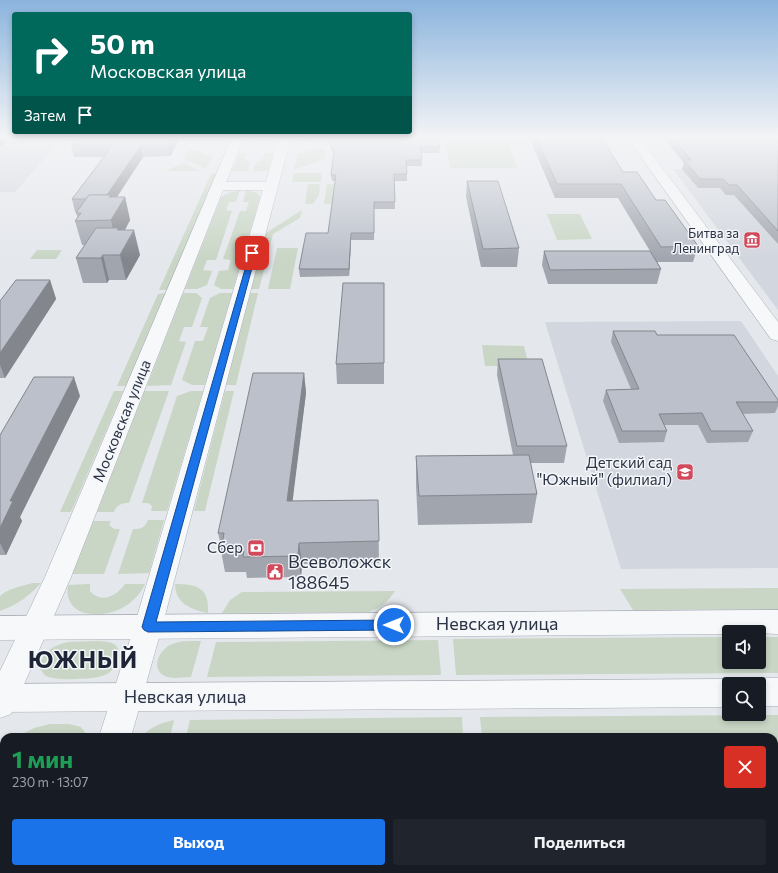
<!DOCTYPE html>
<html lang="ru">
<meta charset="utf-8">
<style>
:root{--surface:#171b24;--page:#20242c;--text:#f1f3f6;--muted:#9ea1a6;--accent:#1a73e8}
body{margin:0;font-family:Commissioner,sans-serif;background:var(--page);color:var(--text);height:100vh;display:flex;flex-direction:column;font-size:15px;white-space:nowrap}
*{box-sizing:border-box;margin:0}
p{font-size:13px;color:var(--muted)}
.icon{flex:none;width:22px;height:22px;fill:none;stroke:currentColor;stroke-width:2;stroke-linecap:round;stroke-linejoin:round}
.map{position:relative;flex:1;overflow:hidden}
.sheet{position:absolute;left:0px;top:733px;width:778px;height:140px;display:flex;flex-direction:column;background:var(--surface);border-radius:12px 12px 0 0;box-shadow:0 2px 6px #0003}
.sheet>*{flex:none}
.banner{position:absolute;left:12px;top:12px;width:400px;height:122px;border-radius:4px;box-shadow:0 2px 6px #0003;background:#00695c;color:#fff;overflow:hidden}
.controls{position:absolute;left:722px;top:625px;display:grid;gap:8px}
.controls a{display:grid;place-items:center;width:44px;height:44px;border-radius:4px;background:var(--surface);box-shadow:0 2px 6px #0003;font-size:20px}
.pin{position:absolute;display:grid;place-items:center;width:34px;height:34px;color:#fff;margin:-17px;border-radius:8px;box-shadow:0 2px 6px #0006}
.me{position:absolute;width:44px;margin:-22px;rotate:270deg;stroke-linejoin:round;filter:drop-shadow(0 0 3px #0008)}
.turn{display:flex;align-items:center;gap:14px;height:84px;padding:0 12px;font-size:18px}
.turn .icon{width:52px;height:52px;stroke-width:2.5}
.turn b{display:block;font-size:28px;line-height:34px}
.then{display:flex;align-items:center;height:38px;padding:0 12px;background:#0003;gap:8px;font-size:15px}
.round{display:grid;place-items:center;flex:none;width:42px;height:42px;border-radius:4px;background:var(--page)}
.summary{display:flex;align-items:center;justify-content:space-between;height:68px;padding:0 12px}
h1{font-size:24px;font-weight:700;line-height:30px;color:#1e9e55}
.cta{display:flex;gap:8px;margin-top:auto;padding:8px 12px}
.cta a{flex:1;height:46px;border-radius:4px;background:var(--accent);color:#fff;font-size:16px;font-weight:700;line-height:46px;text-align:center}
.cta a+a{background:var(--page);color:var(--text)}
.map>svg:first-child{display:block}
</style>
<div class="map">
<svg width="778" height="873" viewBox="0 0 778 873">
<rect width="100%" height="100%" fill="#e4e7ec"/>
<g fill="#d2d6de">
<path d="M0,137H64L15,192H0Z"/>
<path d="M673,169H778V310Z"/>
<path d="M741,321L778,376V568L621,569L545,322Z"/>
</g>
<g fill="#c9d6c5">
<path d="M302,137H328L327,145H315L301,139Z"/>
<path d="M444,137H526L530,146H509L517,168H450Z"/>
<path d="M314,149H326L325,159L294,170L298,154Z"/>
<path d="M189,150C198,150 203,154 213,156L206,169L184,159Z"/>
<path d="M239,153H247L245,159L250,162L247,171H232Z"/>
<path d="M265,153H273L268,171H253L256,162L263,159Z"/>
<path d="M184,163L200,171H165Z"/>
<path d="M217,173L167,290H159L211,174Z"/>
<path d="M294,173H322L321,182H292Z"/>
<path d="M308,184H320L319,195L313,204H305Z"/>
<path d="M327,184H347L346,203L324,204Z"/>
<path d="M240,190L236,202H229L226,210L232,211L216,260H207L203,270L212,271L207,285L197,289H185L221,197L228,193Z"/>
<path d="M246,190L257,193L260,197L233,289H221L214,285L219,271L228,270L231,260L223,259L240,211H246L249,202H243Z"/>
<path d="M302,210L300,218L273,234L259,289H251L266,233Z"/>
<path d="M547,214H580L592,239L557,240Z"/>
<path d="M277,248H298L290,289H268Z"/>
<path d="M37,250H62L56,259H30Z"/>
<path d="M165,293L126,386H117L158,294Z"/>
<path d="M183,293H196L202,298L192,327H184L179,341L186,342L171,385L147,386Z"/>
<path d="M220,293H232L205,385H192L182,380L195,341H203L208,327H200L210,298Z"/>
<path d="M250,293H258L236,385H226Z"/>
<path d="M482,345L524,346L529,366H485Z"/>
<path d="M114,391H123L71,512H60Z"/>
<path d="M144,391H169L129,503C122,503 116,505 114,512H97Z"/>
<path d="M191,391H203L167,511H151L152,506L148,503H142L177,396Z"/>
<path d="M225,391H234L205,511H194Z"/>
<path d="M148,520H164L149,573L118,574L133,529C141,529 145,528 148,520Z"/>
<path d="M93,521H111L109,525L114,529H120L104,574H72Z"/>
<path d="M33,583H41C29,596 17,605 0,611V596C9,588 22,586 33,583Z"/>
<path d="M90,584V591C101,604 117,596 125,584H145C140,594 133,602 122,608C100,620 63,617 68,585Z"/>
<path d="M175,584C198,584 209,588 208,613C191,610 175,603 175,584Z"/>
<path d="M778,588V609L633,610L620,589Z"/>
<path d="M395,591C388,602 381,607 369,612L222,613L230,600L242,592Z"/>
<path d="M729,637V662H759V637H778V673L456,675L453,639Z"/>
<path d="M438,640L441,675L207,677L216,642Z"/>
<path d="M201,641L191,677C182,677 171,680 163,675C151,667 160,650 170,645C179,640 191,641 201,641Z"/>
<path d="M68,642C81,642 96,640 108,642C127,645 118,668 107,674C97,680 56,681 46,676C44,675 42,671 40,669C41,652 52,646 68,642Z"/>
<path d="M778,715V760H774V737H482L480,717Z"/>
<path d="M462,717L463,737H186L190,720Z"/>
<path d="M174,720L170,737H141C150,727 161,723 174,720Z"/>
<path d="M50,724H69L81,727L88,737H16L34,728Z"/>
<path d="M0,783H4V832L0,843Z"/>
<path d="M18,869H55L53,873H16Z"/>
</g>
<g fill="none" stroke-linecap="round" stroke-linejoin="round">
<defs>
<g id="minor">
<path d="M232,137H244L226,182H266L279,137H291L162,627L131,737H99L134,627L263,190H223L71,577L11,714L0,718V671L45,577Z"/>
<path d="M627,137H639L778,322V341L771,339Z"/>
<path d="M60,869H96L95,873H59Z"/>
</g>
<g id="tertiary">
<path d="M778,610V634L729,632V634L0,640V616Z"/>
<path d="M759,678H778V706H759V684H747L748,682Z"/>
<path d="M729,679L740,684H729V707L0,712V684Z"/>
</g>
</defs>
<use href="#minor" stroke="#a9aeb7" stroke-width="1"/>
<use href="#tertiary" stroke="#a9aeb7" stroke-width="1"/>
<use href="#minor" fill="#f7f8fa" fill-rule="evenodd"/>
<use href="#tertiary" fill="#f7f8fa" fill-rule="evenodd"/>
</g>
<g fill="#a1a5ae">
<path d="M181,137L170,156L143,157L117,197H125L130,220L125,230L140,255L126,280H109L107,283H83L76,258L85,245H82L75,221L78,218L76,213L77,212H75L72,199L104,157H74L71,145Z"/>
<path d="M529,137H601L623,172L656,200L698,246L693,262H657L661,269L657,284H548L542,265L544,251H650L618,198H555Z"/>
<path d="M663,137H778V244L734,195H726L720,188H698L682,169L684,163Z"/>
<path d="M329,141L440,146L439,153H421L422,166H407V181H394L395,209H374V240H351L349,276L300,277L299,269L328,233L335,181H332L331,175L334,154L330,147Z"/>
<path d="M467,181L519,248L517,267H481L466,197Z"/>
<path d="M50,280L56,299L5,378H0V301Z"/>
<path d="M384,283V384H337L336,364Z"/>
<path d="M613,331L657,335L778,400V406L775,413L742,414L753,431L748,442L707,443L698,425H664L667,431L664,442L619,443L603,401L606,390L631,389L611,342Z"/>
<path d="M498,359L567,446L564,463H530L537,494L532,523L418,525L416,485V456L513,455L497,375Z"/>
<path d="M304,373L306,393L292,501L378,500L379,563L302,564L301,577L247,578L246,572H225L221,551L222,549L218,533Z"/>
<path d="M80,396L20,517L22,521L6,555H0V435Z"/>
</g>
<g fill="#83868d">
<path d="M0,137H11L0,147Z"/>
<path d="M172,137H181L170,156L168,145Z"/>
<path d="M141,145L143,157L113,203L125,197L130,220L121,237L134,230L140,255L126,280L120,255L116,244L111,220L104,199Z"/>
<path d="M351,233V240L349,276V269Z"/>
<path d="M103,255L109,280L107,283L101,258Z"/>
<path d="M50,280L56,299L5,378L0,365V353Z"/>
<path d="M304,373L306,393L290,522L287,501Z"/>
<path d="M74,377L80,396L20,517L22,521L6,555L0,543V528L10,501Z"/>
<path d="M299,543L302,564L301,577L298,556Z"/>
</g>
<g fill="#bbc0ca" stroke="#83868d">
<path d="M78,137H172L168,145H141L107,195H89L86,199H72L113,145H71Z"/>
<path d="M333,137H438L440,146L420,147L422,160H406L407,174H394L395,202H374V233H351L349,269H299L306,233H328L336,175H331L334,150L329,141Z"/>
<path d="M536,137H601L623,172H637L656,200H665L698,246L661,247L621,184H557Z"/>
<path d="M672,137H778V231L737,185H729L723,179H700L684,160H691Z"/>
<path d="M467,181H498L519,248L483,249Z"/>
<path d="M89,195H111L109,197H125L111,220L75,221L81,213H76Z"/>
<path d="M96,228H119L117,230H134L120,255H103L101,258H76Z"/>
<path d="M544,251H650L661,269L550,270Z"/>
<path d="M16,280H50L0,353V301Z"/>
<path d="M343,283H384V363L336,364Z"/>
<path d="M613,331H655L657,335H734L778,400V402H736L753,431H711L702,413L659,414L667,431H622L606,390L639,389Z"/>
<path d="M498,359H542L567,446H517Z"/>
<path d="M253,373H304L287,501L378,500L379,541L299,543L298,556L243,557L244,551H221L224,533H218Z"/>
<path d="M34,377H74L10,501H13L0,528V435Z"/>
<path d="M529,455L537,494L419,496L416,456Z"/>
<path d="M410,870V873H274V871Z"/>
<path d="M725,872L726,873H681Z"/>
</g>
<linearGradient id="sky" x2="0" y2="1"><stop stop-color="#8bb4dd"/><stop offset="0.53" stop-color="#f3f4f6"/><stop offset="1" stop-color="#f3f4f6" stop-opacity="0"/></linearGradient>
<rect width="778" height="259" fill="url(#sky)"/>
<path fill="#1a73e8" stroke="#114b97" d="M250,252L256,253L156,622L394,620L398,621L399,625L398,628L394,630L148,632L144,630L142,627Z"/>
<defs>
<symbol id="museum-square" viewBox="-11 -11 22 22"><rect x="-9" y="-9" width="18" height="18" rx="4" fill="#d1495b" stroke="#f4f6f9"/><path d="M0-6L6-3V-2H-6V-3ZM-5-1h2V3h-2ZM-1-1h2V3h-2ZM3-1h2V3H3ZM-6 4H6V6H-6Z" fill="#fff"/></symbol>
<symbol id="school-square" viewBox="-11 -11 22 22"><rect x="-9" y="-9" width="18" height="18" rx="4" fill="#d1495b" stroke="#f4f6f9"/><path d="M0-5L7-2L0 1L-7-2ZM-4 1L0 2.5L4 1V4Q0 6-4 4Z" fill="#fff"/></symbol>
<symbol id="bank-square" viewBox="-11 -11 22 22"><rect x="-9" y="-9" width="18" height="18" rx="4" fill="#d1495b" stroke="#f4f6f9"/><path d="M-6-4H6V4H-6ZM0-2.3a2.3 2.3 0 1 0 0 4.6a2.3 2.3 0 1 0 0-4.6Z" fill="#fff"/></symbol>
<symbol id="civic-square" viewBox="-11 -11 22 22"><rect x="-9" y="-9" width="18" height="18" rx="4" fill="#d1495b" stroke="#f4f6f9"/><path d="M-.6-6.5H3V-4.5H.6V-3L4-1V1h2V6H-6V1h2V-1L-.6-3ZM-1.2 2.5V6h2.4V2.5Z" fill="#fff"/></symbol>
</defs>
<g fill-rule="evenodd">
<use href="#museum-square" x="742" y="230" width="20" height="20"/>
<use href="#school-square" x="675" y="462" width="20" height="20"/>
<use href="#bank-square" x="246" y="538" width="20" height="20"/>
<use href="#civic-square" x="265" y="562" width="20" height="20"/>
</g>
<g text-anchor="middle" stroke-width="3" stroke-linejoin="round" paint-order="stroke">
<g font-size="13" fill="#2b3445" stroke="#f4f6f9" text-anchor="end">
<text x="739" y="238">Битва за<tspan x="739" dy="15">Ленинград</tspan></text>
</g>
<g font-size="15" fill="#2b3445" stroke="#f4f6f9">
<text transform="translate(122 421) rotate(-68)" y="5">Московская улица</text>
</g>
<g font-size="15" fill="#2b3445" stroke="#f4f6f9" text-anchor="end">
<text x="672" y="468">Детский сад<tspan x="672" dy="17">"Южный" (филиал)</tspan></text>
<text x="243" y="553">Сбер</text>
</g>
<g font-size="18" fill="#2b3445" stroke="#f4f6f9" text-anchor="start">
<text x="288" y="568">Всеволожск<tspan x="288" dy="21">188645</tspan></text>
</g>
<g font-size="18" fill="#2b3445" stroke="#f4f6f9">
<text x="497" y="630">Невская улица</text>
<text x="185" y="703">Невская улица</text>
</g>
<g font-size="23" font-weight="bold" letter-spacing="1" fill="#1d2536" stroke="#f4f6f9">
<text x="83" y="668">ЮЖНЫЙ</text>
</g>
</g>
</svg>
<div class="controls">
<a><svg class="icon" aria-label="sound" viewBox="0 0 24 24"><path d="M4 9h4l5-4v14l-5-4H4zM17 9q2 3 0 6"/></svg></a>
<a><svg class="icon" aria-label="search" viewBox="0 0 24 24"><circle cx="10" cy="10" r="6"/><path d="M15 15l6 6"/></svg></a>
</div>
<div class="pin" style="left:252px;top:253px;background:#d93025"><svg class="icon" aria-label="arrive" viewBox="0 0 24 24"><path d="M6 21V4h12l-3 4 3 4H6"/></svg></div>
<svg class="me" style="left:394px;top:625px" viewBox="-20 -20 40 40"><circle r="17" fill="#1a73e8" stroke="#fff" stroke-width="3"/><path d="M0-11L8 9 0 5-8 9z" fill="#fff"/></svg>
<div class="banner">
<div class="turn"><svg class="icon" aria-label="right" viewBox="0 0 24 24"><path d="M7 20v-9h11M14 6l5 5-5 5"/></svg><div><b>50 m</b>Московская улица</div></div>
<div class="then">Затем<svg class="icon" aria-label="arrive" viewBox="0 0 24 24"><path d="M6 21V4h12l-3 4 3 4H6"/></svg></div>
</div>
<section class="sheet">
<div class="summary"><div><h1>1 мин</h1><p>230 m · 13:07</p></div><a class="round" style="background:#d93025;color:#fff"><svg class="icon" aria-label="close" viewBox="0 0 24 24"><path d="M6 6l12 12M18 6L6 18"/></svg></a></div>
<div class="cta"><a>Выход</a><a>Поделиться</a></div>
</section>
</div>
